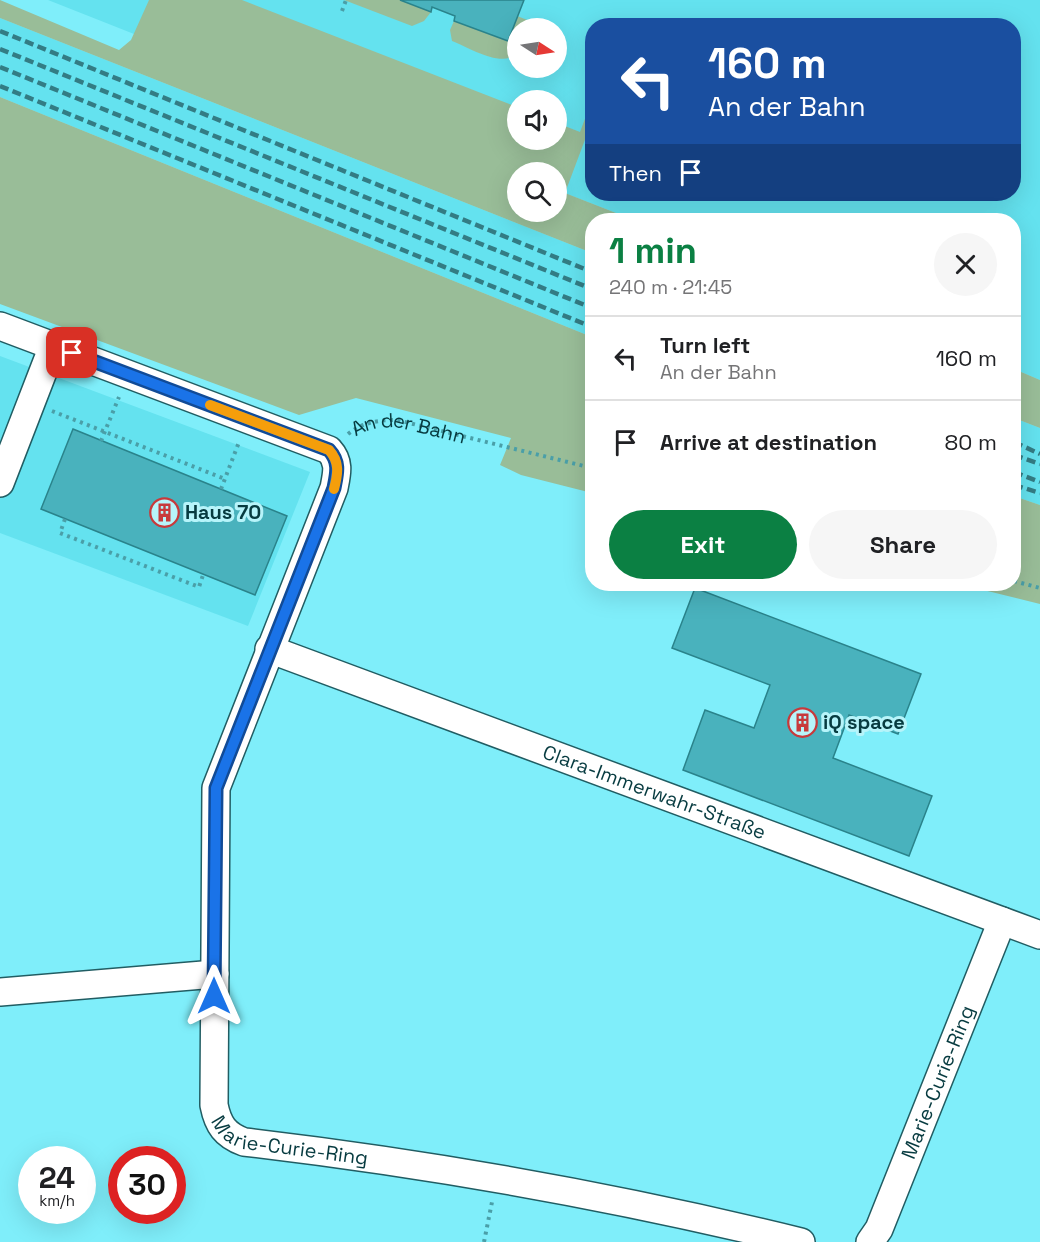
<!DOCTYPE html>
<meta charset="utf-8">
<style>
:root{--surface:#fff;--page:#f6f6f6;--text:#202124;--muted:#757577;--line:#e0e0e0;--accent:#0b8043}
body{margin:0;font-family:"Space Grotesk",sans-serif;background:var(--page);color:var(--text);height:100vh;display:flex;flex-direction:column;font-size:22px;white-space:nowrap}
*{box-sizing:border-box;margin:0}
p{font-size:20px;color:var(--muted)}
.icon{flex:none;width:33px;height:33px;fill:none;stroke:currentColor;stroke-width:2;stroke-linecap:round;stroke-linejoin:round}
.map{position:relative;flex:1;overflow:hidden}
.drawer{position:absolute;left:585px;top:213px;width:436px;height:378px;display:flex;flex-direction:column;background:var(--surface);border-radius:24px;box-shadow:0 6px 24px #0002}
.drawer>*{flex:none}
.hud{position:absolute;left:585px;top:18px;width:436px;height:183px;border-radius:24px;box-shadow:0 6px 24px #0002;background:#1a4fa0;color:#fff;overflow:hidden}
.needle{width:39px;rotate:102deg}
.controls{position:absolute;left:507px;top:18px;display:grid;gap:12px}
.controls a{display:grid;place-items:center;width:60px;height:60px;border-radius:50%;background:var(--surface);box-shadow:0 6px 24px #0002;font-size:30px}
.speed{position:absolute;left:18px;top:1146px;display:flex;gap:12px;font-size:30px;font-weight:700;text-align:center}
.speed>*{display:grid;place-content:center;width:78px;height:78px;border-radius:50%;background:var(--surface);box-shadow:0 6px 24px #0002;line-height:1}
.speed small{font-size:15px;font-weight:400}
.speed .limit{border:9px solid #d22;background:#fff;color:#111}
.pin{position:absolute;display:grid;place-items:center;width:51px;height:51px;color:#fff;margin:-26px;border-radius:12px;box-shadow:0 3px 9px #0006}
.me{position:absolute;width:66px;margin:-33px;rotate:0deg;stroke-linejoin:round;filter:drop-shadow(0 0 4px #0008)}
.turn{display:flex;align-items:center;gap:21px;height:126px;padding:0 24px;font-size:27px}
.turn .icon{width:78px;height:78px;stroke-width:2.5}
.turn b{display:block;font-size:42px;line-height:51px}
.then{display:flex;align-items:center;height:57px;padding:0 24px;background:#0003;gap:12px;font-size:22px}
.round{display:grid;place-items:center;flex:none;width:63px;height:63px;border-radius:32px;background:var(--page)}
.overview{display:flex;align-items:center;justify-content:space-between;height:102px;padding:0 24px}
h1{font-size:36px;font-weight:600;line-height:45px;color:var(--accent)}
.primary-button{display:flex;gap:12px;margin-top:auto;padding:12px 24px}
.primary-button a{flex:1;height:69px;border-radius:36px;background:var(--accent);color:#fff;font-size:24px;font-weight:600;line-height:69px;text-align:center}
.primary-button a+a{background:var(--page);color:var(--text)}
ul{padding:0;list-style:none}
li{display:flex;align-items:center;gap:18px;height:84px;padding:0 24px;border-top:2px solid var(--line)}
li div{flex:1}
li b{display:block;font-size:22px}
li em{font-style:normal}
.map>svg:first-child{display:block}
</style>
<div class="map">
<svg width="1040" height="1242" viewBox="0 0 1040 1242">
<rect width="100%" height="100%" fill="#7feefa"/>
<g fill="#64e2ef" fill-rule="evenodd">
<path d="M48,0H1040V380L1014,369V220H634L557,190L556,172H518L134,34ZM592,26H1014V194H592ZM518,28H556V68H518ZM518,100H556V140H518Z"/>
<path d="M0,18L592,253V337L0,97Z"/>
<path d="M0,356L310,472L248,626L0,533Z"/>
<path d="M1014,418L1040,428V505L1014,496Z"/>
</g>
<g fill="#99bd98" fill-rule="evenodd">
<path d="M0,0L119,50L131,40L149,0H242L517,107L518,140H556L557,123L580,132L592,100V121L565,193L634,220H592V253L0,18ZM518,172H556V212H518Z"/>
<path d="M344,0H400L431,12L424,21L412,26Z"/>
<path d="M517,16L530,21L528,28H518L517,54C501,68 470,48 452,41L450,30L454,21L507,41Z"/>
<path d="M0,97L592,337V493L521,475L500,465L511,438L356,398L299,415L0,304Z"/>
<path d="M1014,369L1040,380V428L1014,418Z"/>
<path d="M1014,496L1040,505V604L959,584H1014Z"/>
</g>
<g fill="#49b2bd" stroke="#2a838b" stroke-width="1.5">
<path d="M400,0H524L508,41L454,21L455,16L432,7L431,12Z"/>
<path d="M73,429L287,516L255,595L41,509Z"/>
<path d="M695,588L921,674L898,734L849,715L833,758L932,796L909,856L683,770L705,710L754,728L770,685L672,648Z"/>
</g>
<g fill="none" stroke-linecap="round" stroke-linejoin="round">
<defs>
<g id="minor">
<path id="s2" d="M0,326L329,450C340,462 337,473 334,488L216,788L214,1105C218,1125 225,1135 244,1142C432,1164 618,1197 801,1242"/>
<path d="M0,483L53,346"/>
<path id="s3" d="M269,649L1040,935"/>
<path d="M0,992L215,974"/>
<path id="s4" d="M870,1242L879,1229L1002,921"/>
</g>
</defs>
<use href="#minor" stroke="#215d63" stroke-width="30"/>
<g stroke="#4a9fa8" stroke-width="4" stroke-dasharray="3 4.5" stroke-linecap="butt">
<path d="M342,11L346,0"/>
<path d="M52,411L225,479"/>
<path id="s1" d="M348,434C363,422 379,420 397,420L592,468"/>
<path d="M101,441L119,397"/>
<path d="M221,489L239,442"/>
<path d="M65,519L60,533L199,587L203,575"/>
<path d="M1014,581L1040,588"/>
<path d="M484,1242L492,1202"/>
</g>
<use href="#minor" stroke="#fff" stroke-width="27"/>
<g stroke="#337c84" stroke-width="4.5" stroke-dasharray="9 4.5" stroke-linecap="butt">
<path d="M0,31L592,272"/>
<path d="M0,49L592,289"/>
<path d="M0,67L592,308"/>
<path d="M0,86L592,327"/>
<path d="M1014,442L1040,454"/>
<path d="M1014,455L1040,464"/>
<path d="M1014,472L1040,482"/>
<path d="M1014,485L1040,493"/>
</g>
</g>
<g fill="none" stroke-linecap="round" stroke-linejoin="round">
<defs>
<path id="route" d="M72,353L329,450C340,462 337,473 334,488L216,788L214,996"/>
</defs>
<use href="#route" stroke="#114b97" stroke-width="15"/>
<use href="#route" stroke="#1a73e8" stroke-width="10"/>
<path stroke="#f59e0b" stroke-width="10" d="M210,405L329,450C340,462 338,474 334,489"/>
</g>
<defs>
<symbol id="building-ring" viewBox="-11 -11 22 22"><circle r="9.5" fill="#b7f4fa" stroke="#c8393b" stroke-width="1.5"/><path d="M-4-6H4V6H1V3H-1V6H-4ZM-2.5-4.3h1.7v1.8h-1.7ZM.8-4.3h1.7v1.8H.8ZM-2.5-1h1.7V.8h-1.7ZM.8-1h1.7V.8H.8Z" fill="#c8393b"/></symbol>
</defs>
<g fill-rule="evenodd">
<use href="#building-ring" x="148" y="496" width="33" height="33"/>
<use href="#building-ring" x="786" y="706" width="33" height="33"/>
</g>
<g text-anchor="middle" stroke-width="6" stroke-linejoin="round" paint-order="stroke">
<g font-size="20" fill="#073b40" stroke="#b7f4fa">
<text dy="7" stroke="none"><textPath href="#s1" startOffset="64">An der Bahn</textPath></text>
<text dy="7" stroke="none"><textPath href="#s3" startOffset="411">Clara-Immerwahr-Straße</textPath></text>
<text dy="7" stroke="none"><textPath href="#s4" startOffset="174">Marie-Curie-Ring</textPath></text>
<text dy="7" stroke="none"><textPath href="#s2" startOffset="1125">Marie-Curie-Ring</textPath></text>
</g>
<g font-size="20" font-weight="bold" fill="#073b40" stroke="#b7f4fa" text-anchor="start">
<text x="185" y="519">Haus 70</text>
<text x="823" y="729">iQ space</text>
</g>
</g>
</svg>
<div class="controls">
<a><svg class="needle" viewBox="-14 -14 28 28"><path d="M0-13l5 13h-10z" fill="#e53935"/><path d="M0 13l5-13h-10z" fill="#757577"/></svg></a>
<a><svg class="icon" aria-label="sound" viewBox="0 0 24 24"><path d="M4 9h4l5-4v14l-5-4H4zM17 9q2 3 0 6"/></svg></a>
<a><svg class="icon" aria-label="search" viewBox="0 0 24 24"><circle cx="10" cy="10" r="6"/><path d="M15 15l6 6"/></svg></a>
</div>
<div class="speed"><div>24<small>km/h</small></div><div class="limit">30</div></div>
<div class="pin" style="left:72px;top:353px;background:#d93025"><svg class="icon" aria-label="arrive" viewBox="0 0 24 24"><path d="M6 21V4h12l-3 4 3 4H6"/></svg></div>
<svg class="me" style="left:214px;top:996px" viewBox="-20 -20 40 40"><path d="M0-17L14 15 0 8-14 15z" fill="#1a73e8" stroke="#fff" stroke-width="4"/></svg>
<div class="hud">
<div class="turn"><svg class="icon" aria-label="left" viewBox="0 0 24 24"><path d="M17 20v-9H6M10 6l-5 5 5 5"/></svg><div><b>160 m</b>An der Bahn</div></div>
<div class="then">Then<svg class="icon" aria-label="arrive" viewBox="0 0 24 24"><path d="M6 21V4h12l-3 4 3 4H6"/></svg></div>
</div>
<section class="drawer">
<div class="overview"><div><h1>1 min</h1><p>240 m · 21:45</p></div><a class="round"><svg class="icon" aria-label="close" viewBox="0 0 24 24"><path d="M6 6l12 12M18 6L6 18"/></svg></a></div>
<ul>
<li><svg class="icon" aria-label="left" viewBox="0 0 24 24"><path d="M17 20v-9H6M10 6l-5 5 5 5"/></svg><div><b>Turn left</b><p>An der Bahn</p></div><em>160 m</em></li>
<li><svg class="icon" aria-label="arrive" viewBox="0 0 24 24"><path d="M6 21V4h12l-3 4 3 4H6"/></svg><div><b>Arrive at destination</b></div><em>80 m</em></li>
</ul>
<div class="primary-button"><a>Exit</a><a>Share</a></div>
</section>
</div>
